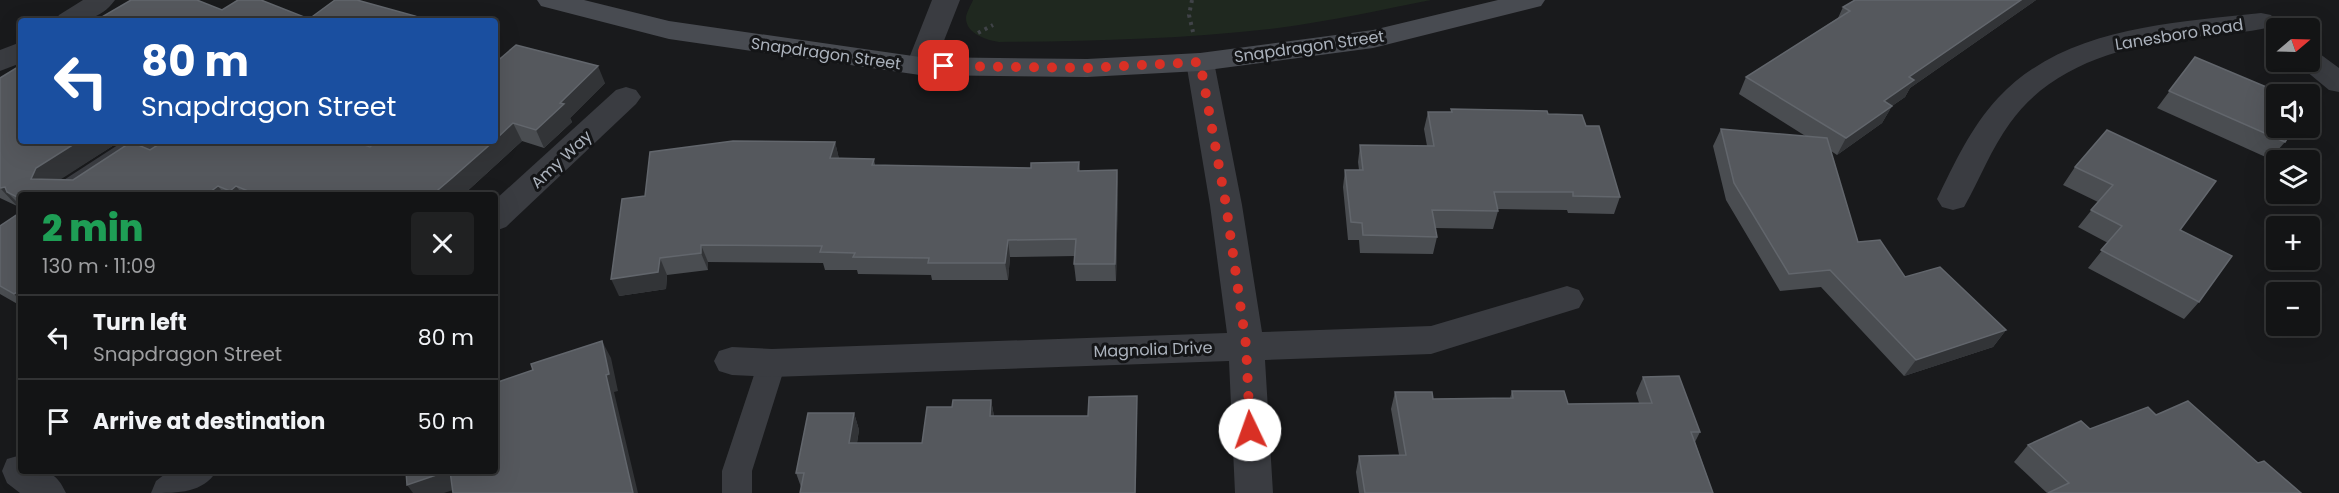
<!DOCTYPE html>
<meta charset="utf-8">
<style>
:root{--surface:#131415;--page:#202122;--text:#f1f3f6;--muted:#9d9ea0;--line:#323334}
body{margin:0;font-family:Poppins,sans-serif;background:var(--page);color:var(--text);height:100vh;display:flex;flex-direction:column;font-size:22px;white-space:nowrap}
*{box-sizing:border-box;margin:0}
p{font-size:20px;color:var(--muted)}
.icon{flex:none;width:33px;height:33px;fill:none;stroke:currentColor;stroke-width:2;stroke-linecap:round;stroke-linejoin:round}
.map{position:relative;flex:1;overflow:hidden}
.drawer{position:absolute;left:18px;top:192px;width:480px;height:282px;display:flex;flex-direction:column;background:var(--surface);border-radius:6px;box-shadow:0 6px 24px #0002,0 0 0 2px var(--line)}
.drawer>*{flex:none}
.guide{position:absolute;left:18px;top:18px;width:480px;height:126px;border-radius:6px;box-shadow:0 6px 24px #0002,0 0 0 2px var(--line);background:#1a4fa0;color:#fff;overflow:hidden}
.needle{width:39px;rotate:71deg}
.controls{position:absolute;left:2266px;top:18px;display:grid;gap:12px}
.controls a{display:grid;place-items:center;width:54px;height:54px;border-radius:6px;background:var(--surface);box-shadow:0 6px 24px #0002,0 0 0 2px var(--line);font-size:30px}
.pin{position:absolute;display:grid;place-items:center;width:51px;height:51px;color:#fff;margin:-26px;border-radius:12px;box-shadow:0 3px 9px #0006}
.me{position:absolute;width:66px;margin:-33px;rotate:357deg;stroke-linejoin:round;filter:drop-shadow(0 0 4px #0008)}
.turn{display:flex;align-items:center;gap:21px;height:126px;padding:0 24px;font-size:27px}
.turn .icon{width:78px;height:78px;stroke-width:2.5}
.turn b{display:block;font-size:42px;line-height:51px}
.round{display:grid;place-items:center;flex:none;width:63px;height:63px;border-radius:6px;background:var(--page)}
.head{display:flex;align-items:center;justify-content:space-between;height:102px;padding:0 24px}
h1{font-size:36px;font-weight:800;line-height:45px;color:#1e9e55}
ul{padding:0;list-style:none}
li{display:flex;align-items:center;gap:18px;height:84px;padding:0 24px;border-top:2px solid var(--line)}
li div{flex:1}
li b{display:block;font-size:22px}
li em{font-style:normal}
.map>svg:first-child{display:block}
</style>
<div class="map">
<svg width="2339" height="493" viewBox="0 0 2339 493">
<rect width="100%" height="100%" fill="#191a1c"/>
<path fill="#1f281f" d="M973,0H1431C1381,10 1330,21 1278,28C1186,39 1092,41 999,42C987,40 966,34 966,18C966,13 971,5 973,0Z"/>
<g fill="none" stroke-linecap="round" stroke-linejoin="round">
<g stroke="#404348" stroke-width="4" stroke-dasharray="3 4.5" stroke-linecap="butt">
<path d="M1192,0L1189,15L1193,32"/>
<path d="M978,33L993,25"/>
</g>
<path fill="#3a3c41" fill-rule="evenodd" d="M772,352L782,355L786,363L752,471V493H722V471L758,363L762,355Z"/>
<g fill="#3a3c41" fill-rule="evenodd">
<path d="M83,0H115C99,22 79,21 55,21L59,15Z"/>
<path d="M932,0H960L934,66L930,72L920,75L910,72L906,66Z"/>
<path d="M2261,13L2271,15L2275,21L2271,27C2246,33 2219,34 2194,37C2125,46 2053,63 2010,123C1991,149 1980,179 1964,207L1953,210L1942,207L1937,199C1954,164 1971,127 1998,98C2064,27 2171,23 2261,13Z"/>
<path d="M21,42V63L0,71V50Z"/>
<path d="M2310,51L2320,54L2339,68V92L2329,90L2300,66L2297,62H2310Z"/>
<path d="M1200,53L1210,56L1214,62L1242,205L1262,332L1431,326L1567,286L1579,290L1584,299L1579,308L1431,354L1265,360L1273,493H1235L1229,361L772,377L732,375L719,371L714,361L719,351L732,347L772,349L1227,333L1210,205L1186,62L1190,56Z"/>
<path d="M626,87L636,90L641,97L636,104L506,227L495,231V200L616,90Z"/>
<path d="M124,141H161L157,148L87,195H48L53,187Z"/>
<path d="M21,455V471C45,471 55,469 66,493H20L7,483L2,471L7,459Z"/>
<path d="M169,471H217C202,493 180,493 151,493L156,481Z"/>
</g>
<path fill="#484b51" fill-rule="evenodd" d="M537,0H584L669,21L920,57L1087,59L1200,53L1373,30L1498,0H1545L1541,6L1373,48L1200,71L1087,77L920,75L669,39L541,6Z"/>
</g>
<g fill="#4a4d51">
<path d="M1855,0H2036L1910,88L1905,97L1892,106L1882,123L1837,155L1831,151L1858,242L1905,277L2006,330L1993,347L1904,376L1821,287L1780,291L1726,200L1713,146L1721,129L1807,137L1739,94L1746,77L1838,18L1843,7Z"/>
<path d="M2195,57L2285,142L2270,159L2157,108Z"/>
<path d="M495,63L605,83L570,118L572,122L544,148L522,141L463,195H21V207L20,205L17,206L0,198V78L21,141L114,145L60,179L73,180L150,150L370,147L495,141Z"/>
<path d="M1451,109L1548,114L1586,126L1620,197L1614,214L1568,213L1567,210L1497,209L1498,211L1493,229L1435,228L1437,237L1433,254L1360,253L1359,240H1348L1343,187L1345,170H1359L1358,162L1360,145L1427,146L1424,129L1428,112H1451Z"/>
<path d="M2107,130L2180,230L2199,302L2184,319L2088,268L2108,243L2078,227L2098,202L2063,185L2075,167Z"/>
<path d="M835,142L839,159H874L875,165L1031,168L1079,162L1080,171L1117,170L1118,188L1116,281H1076L1074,264L1075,256L1010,257L1008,280H932L931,275L858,274L857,270H825L823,263L708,262V270L667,275L666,289L619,296L645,196Z"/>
<path d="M21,212V306L0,294V226Z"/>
<path d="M1643,377L1700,432L1695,442L1713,493H1359L1356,472L1359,456L1399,455L1391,409L1395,392L1433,399L1510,398L1512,391L1568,404L1639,403L1636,393Z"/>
<path d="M991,400L994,416H1088L1138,413L801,487L796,473L854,413L859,430L857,443H922L952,407Z"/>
<path d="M2156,415L2258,463L2047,493L2014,462L2028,445L2090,429Z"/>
</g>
<g fill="#323437">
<path d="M2021,0H2036L1910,88L1905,97L1892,106L1882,123L1837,155L1846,138L1909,77Z"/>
<path d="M415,16L418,21H408Z"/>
<path d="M598,66L605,83L570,118L572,122L544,148L536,130L560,103Z"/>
<path d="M513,123L522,141L463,195H432L494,141H495V140Z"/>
<path d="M79,141H110L114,145L52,185L31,179L36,168Z"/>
<path d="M835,142L839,159L830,158Z"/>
<path d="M1117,170L1118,188L1116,281L1115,264Z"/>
<path d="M218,186L225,195H206Z"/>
<path d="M236,186L243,195H233L230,191Z"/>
<path d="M5,187L7,192L20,205L17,206L1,189Z"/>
<path d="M1008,240L1010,257L1008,280L1005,263Z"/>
<path d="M701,245L708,262V270L701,253Z"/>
<path d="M660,258L667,275L666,289L619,296L611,279Z"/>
<path d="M21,290V301L14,294Z"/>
<path d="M2006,330L1993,347L1904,376L1916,360Z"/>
<path d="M602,341L611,358L618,391L614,392L638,493H633L606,375Z"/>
<path d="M1137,396L1136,493H1135Z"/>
<path d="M991,400L994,417L990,416Z"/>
<path d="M854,413L859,430L854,460L849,443Z"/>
<path d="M448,471H450L462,487L444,493H413L407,485Z"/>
</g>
<g fill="#55585d" stroke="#62666c" stroke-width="1.5">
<path d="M131,0H197L222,10L238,0H261L309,19L335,0H357L415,16L408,21H95Z"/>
<path d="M1855,0H2021L1909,77L1914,80L1884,101L1892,106L1846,138L1746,77L1850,11L1843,7Z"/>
<path d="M516,45L598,66L560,103L564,104L536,130L513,123L495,140V63Z"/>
<path d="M2195,57L2283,94H2277V128H2294L2285,142L2169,91Z"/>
<path d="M21,65V141H79L36,168L31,179L73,180L131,142L150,150L164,141H353L370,147L378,141H494L452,178L432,195H258L236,186L230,191L218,186L206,195H21V199L7,192L5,187L0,188V78Z"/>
<path d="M1451,109L1547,111L1548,114L1582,115L1586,126H1599L1620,197L1573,196V192H1494L1498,211L1432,210L1437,237L1363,235L1362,223L1351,222L1345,170H1363L1360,145L1434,146L1428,112H1452Z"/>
<path d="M1721,129L1827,138L1858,242L1880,240L1905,277L1940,267L2006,330L1916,360L1830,270L1789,274L1734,183Z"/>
<path d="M2107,130L2216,181L2180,230L2232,256L2199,302L2101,250L2122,226L2091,210L2113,185L2075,167Z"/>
<path d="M733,141L835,142L830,158L874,159L872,165L1031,168V163L1079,162L1078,171L1117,170L1115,264H1074L1076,239L1008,240L1005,263H928L929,258L853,257L855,253L820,252L822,246L701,245V253L660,258L658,272L611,279L622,199L645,196L650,152Z"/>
<path d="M21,212V290L14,294L0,286V226Z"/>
<path d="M602,341L609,374L606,375L633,493H453L450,471H495V383L533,370L531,364Z"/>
<path d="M1679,376L1700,432H1691L1713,493H1365L1359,456L1406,455L1395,392H1432L1433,399L1513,398L1512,391H1564L1568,404L1652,403L1643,377Z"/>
<path d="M1137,396L1135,493H800L804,473H796L808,413H854L849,443H922L927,407H952L953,400H991L990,416H1088L1089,397Z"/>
<path d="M2188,401L2258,463L2264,461L2301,493H2048L2069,483L2028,445L2081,421L2090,429L2148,407L2156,415Z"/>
<path d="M406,471H448L407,485Z"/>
</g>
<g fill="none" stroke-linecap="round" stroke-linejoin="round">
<path stroke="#d93025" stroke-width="10" stroke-dasharray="0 18" d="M944,66L1087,68L1200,62L1226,205L1246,345L1250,430"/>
</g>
<g text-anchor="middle" stroke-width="6" stroke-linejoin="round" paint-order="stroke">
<g font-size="16" fill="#abb2bc" stroke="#141517">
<text transform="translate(2179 34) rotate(-9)" y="6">Lanesboro Road</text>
<text transform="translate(1309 46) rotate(-8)" y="6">Snapdragon Street</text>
<text transform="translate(826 53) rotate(8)" y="6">Snapdragon Street</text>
<text transform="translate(561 159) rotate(-43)" y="6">Amy Way</text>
<text transform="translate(1153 349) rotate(-2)" y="6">Magnolia Drive</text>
</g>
</g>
</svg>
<div class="controls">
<a><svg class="needle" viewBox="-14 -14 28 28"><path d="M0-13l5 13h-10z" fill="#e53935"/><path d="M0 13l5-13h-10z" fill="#9d9ea0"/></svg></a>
<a><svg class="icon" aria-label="sound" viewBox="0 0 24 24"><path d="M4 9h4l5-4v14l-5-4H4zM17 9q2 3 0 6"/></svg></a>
<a><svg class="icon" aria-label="layers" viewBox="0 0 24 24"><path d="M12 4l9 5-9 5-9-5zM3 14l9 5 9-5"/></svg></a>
<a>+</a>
<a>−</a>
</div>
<div class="pin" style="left:944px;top:66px;background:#d93025"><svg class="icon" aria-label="arrive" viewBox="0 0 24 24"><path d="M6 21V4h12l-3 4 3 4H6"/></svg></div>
<svg class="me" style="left:1250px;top:430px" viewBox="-20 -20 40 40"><circle r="19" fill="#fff"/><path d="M0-13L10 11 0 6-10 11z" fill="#d93025"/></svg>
<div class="guide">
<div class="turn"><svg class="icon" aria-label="left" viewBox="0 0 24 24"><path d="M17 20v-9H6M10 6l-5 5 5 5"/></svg><div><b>80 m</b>Snapdragon Street</div></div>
</div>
<section class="drawer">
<div class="head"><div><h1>2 min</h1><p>130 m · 11:09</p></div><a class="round"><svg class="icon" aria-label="close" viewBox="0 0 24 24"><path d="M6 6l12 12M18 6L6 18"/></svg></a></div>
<ul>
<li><svg class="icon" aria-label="left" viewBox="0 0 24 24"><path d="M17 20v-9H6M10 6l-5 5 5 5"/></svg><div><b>Turn left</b><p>Snapdragon Street</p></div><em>80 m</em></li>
<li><svg class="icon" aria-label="arrive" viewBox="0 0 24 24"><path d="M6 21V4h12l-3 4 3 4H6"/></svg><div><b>Arrive at destination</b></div><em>50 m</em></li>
</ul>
</section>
</div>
